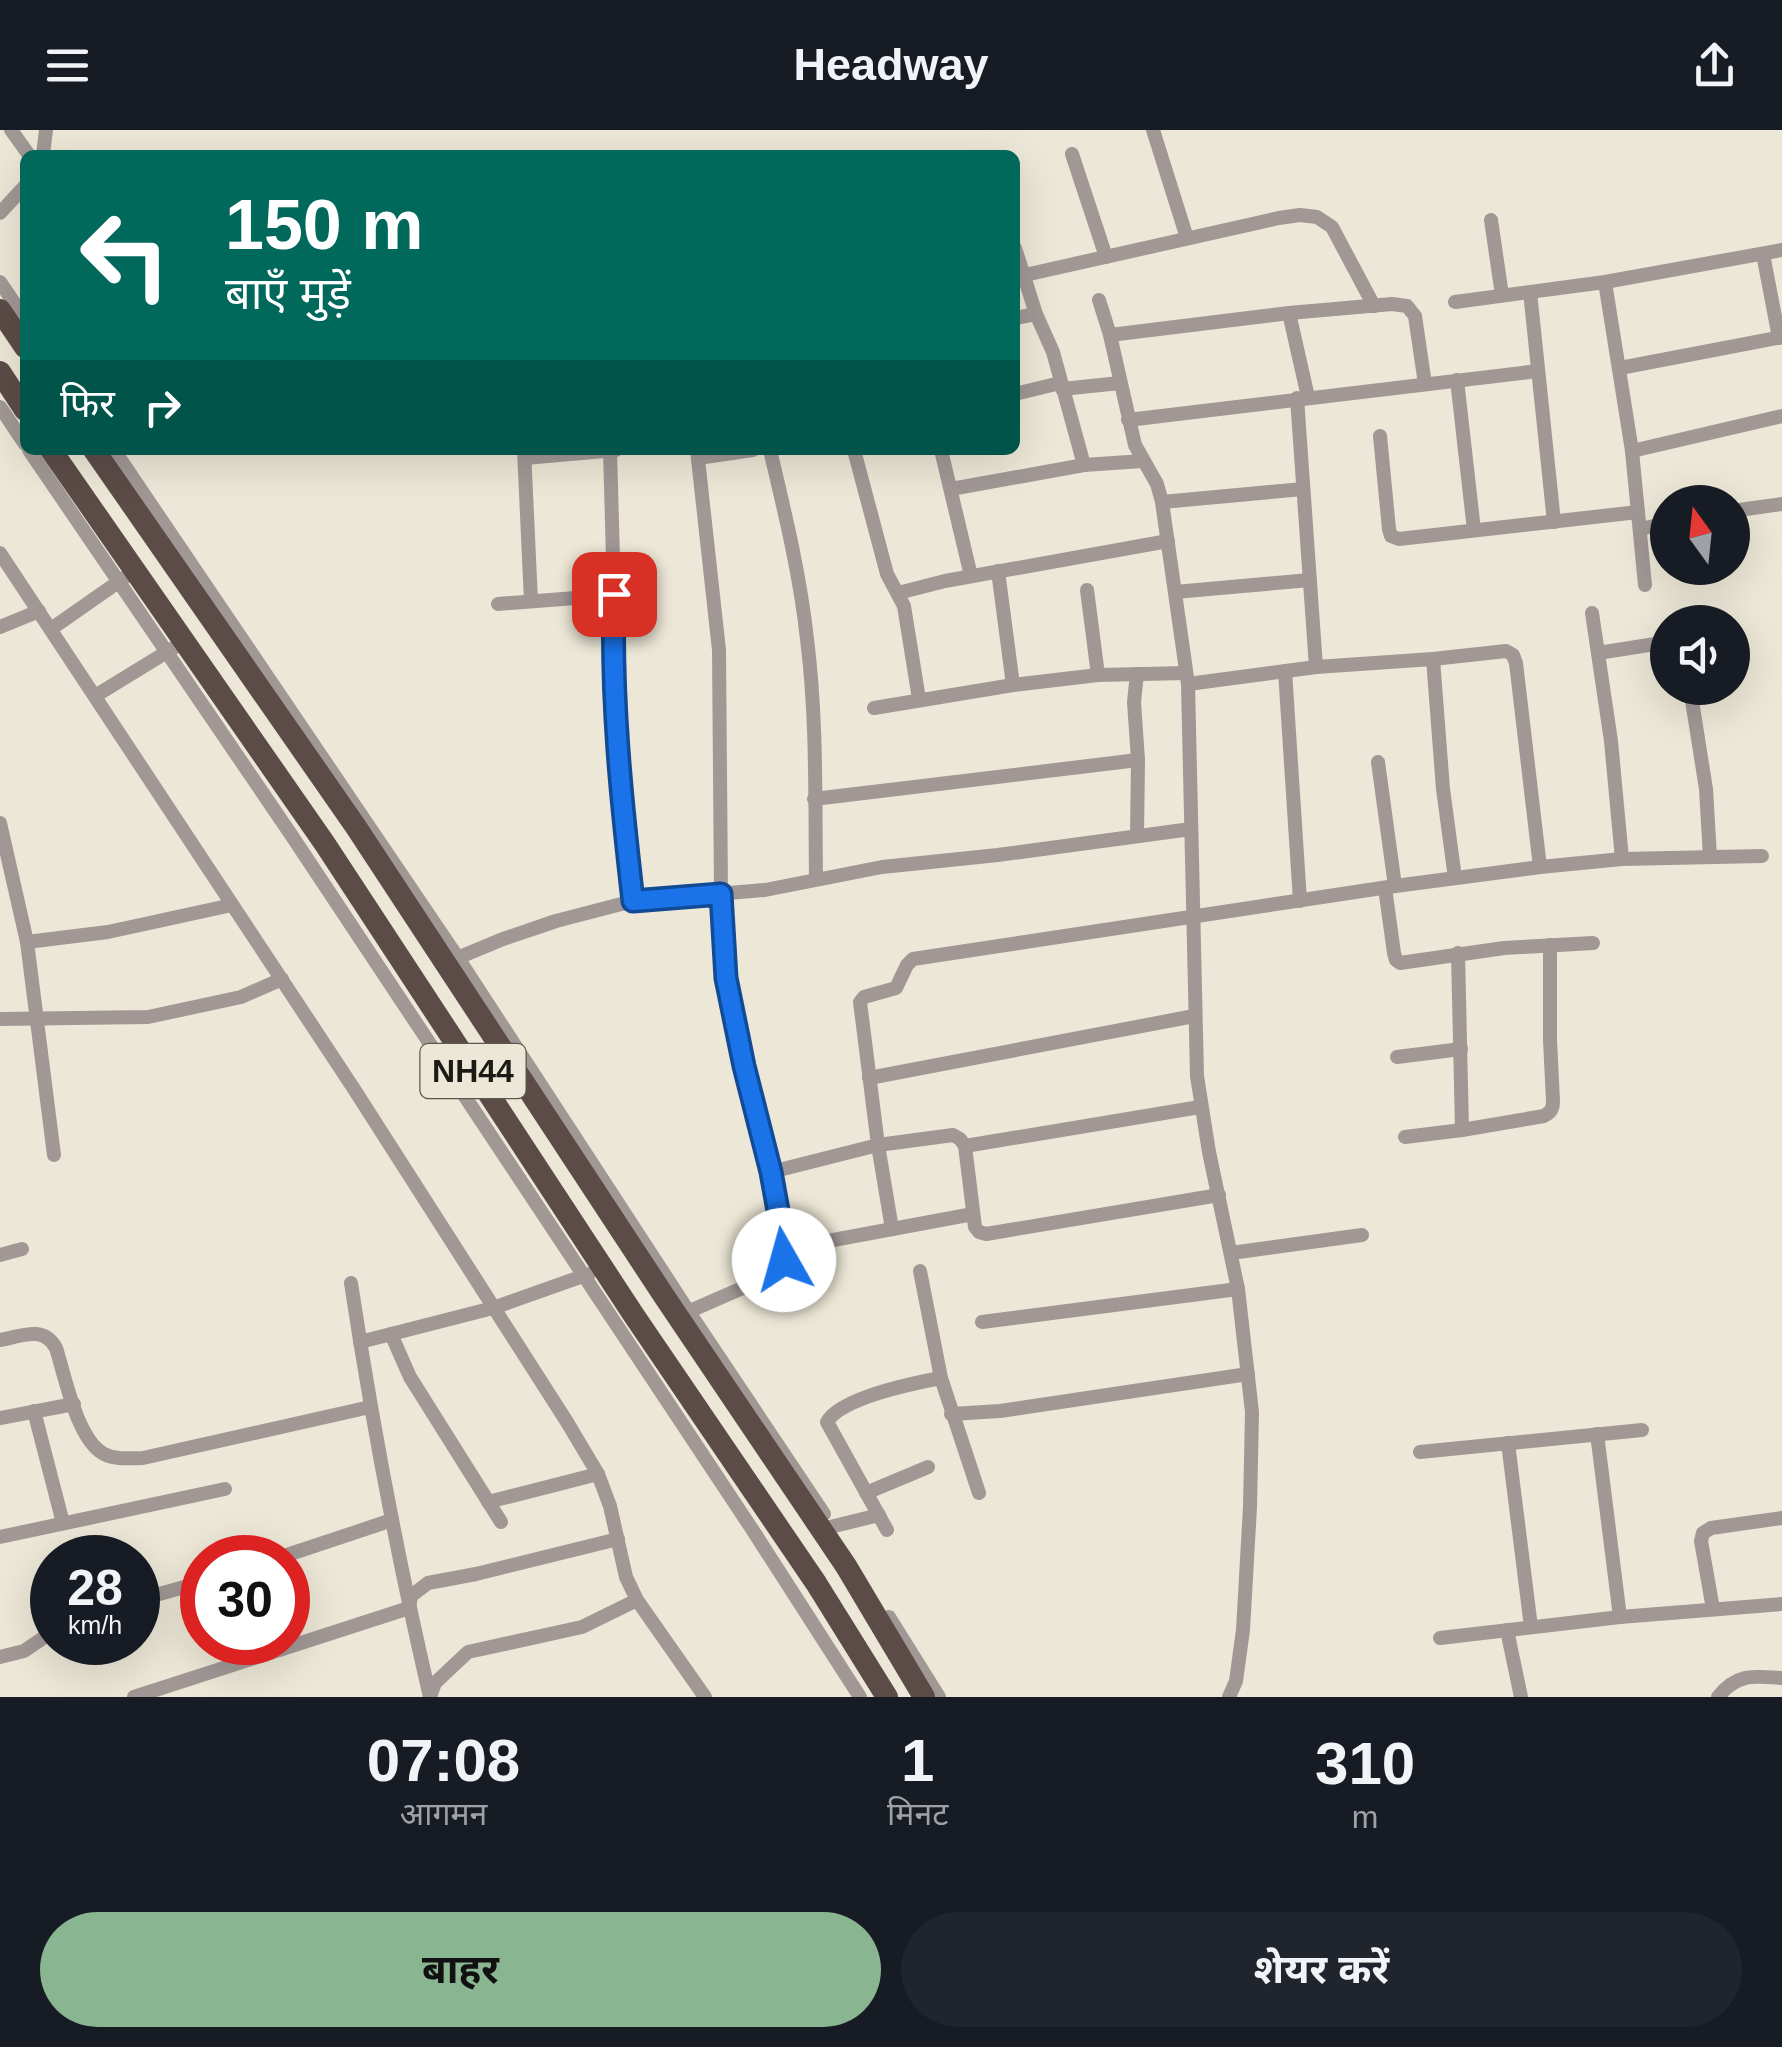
<!DOCTYPE html>
<html lang="hi">
<meta charset="utf-8">
<style>
:root{--surface:#171b24;--page:#20242c;--text:#f1f3f6;--muted:#9ea1a6;--accent:#89b591}
body{margin:0;font-family:Helvetica,"Noto Sans Devanagari",sans-serif;background:var(--page);color:var(--text);height:100vh;display:flex;flex-direction:column;font-size:38px;white-space:nowrap}
*{box-sizing:border-box;margin:0}
p{font-size:32px;color:var(--muted)}
.icon{flex:none;width:55px;height:55px;fill:none;stroke:currentColor;stroke-width:2;stroke-linecap:round;stroke-linejoin:round}
.map{position:relative;height:1567px;overflow:hidden}
.sheet{display:flex;flex-direction:column;background:var(--surface);flex:1}
.sheet>*{flex:none}
.top-card{position:absolute;left:20px;top:20px;width:1000px;height:305px;border-radius:15px;box-shadow:0 10px 40px #0002;background:#00695c;color:#fff;overflow:hidden}
.needle{width:65px;rotate:345deg}
.controls{position:absolute;left:1650px;top:355px;display:grid;gap:20px}
.controls a{display:grid;place-items:center;width:100px;height:100px;border-radius:50%;background:var(--surface);box-shadow:0 10px 40px #0002;font-size:50px}
.speed{position:absolute;left:30px;top:1405px;display:flex;gap:20px;font-size:50px;font-weight:700;text-align:center}
.speed>*{display:grid;place-content:center;width:130px;height:130px;border-radius:50%;background:var(--surface);box-shadow:0 10px 40px #0002;line-height:1}
.speed small{font-size:25px;font-weight:400}
.speed .limit{border:15px solid #d22;background:#fff;color:#111}
.pin{position:absolute;display:grid;place-items:center;width:85px;height:85px;color:#fff;margin:-42px;border-radius:20px;box-shadow:0 5px 15px #0006}
.me{position:absolute;width:110px;margin:-55px;rotate:353deg;stroke-linejoin:round;filter:drop-shadow(0 0 8px #0008)}
.turn{display:flex;align-items:center;gap:35px;height:210px;padding:0 40px;font-size:45px}
.turn .icon{width:130px;height:130px;stroke-width:2.5}
.turn b{display:block;font-size:70px;line-height:85px}
.then{display:flex;align-items:center;height:95px;padding:0 40px;background:#0003;gap:20px;font-size:38px}
.eta{display:flex;justify-content:space-evenly;align-items:center;height:170px;text-align:center}
.eta b{font-size:60px;font-weight:700;line-height:70px}
.button{display:flex;gap:20px;margin-top:auto;padding:20px 40px}
.button a{flex:1;height:115px;border-radius:60px;background:var(--accent);color:#111;font-size:40px;font-weight:700;line-height:115px;text-align:center}
.button a+a{background:var(--page);color:var(--text)}
header{display:flex;justify-content:space-between;align-items:center;height:130px;padding:0 40px;background:var(--surface);font-size:45px;font-weight:700}
.map>svg:first-child{display:block}
</style>
<header><svg class="icon" aria-label="menu" viewBox="0 0 24 24"><path d="M4 6h16M4 12h16M4 18h16"/></svg>Headway<svg class="icon" aria-label="share" viewBox="0 0 24 24"><path d="M12 15V3M7 8l5-5 5 5M5 13v7h14v-7"/></svg></header>
<div class="map">
<svg width="1782" height="1567" viewBox="0 0 1782 1567">
<rect width="100%" height="100%" fill="#ece7d6"/>
<g fill="none" stroke-linecap="round" stroke-linejoin="round">
<g stroke="#a19896" stroke-width="14">
<path d="M11,0L29,25"/>
<path d="M1153,0L1187,108"/>
<path d="M1072,24L1106,127"/>
<path d="M43,25L46,0"/>
<path d="M0,83L25,56"/>
<path d="M1491,90L1502,165"/>
<path d="M1015,118L1036,184L1053,222L1084,335"/>
<path d="M1763,124L1779,208"/>
<path d="M1025,145L1279,88L1300,85L1317,87L1332,97L1374,176"/>
<path d="M0,152L25,189"/>
<path d="M1605,152L1632,321L1645,455"/>
<path d="M1530,162L1554,392"/>
<path d="M1099,170L1110,205L1135,315L1157,354L1162,372L1188,554L1197,946L1209,1022L1238,1159L1252,1282L1250,1377L1243,1500L1236,1551L1229,1567"/>
<path d="M1455,172L1605,152L1782,120"/>
<path d="M1289,183L1308,267"/>
<path d="M1015,188L1036,184"/>
<path d="M1110,205L1289,183L1392,174L1407,176L1415,186L1425,254"/>
<path d="M1620,238L1782,207"/>
<path d="M1457,250L1474,400"/>
<path d="M1062,259L1120,253"/>
<path d="M1015,264L1060,253"/>
<path d="M1297,268L1316,537"/>
<path d="M0,277L25,314"/>
<path d="M1128,290L1538,241"/>
<path d="M1380,306L1389,399L1391,406L1399,409L1638,382"/>
<path d="M29,320L292,706L750,1396L860,1567"/>
<path d="M114,320L458,828L689,1182L824,1384"/>
<path d="M524,320L531,471"/>
<path d="M610,320L614,465L612,538L622,683L633,771"/>
<path d="M770,320C785,383 800,445 807,509C817,588 815,669 816,749"/>
<path d="M854,320L887,444L904,476L919,569"/>
<path d="M941,320L971,446"/>
<path d="M1632,321L1782,286"/>
<path d="M525,328L616,320"/>
<path d="M698,328L753,320"/>
<path d="M951,359L1084,335L1143,331"/>
<path d="M1162,372L1303,359"/>
<path d="M1732,381L1782,374"/>
<path d="M1640,399L1668,393"/>
<path d="M0,423L354,959L567,1292L598,1344L610,1376L626,1447L637,1470L705,1567"/>
<path d="M998,441L1013,555"/>
<path d="M1087,460L1098,545"/>
<path d="M1175,462L1310,450"/>
<path d="M898,463L945,451L1168,411"/>
<path d="M498,474L614,465"/>
<path d="M1592,483L1611,611L1622,729"/>
<path d="M0,497L39,481"/>
<path d="M51,499L124,448"/>
<path d="M1732,501H1735"/>
<path d="M1598,523L1668,512"/>
<path d="M1433,529L1443,659L1455,748"/>
<path d="M1285,541L1300,771"/>
<path d="M1188,554L1316,537L1433,529L1506,521L1513,525L1516,533L1540,737"/>
<path d="M1690,558L1706,659L1710,727"/>
<path d="M95,566L175,517"/>
<path d="M874,578L1013,555L1098,545L1186,543"/>
<path d="M1378,632L1395,756"/>
<path d="M814,669L1138,630"/>
<path d="M0,693L27,812L54,1025"/>
<path d="M1137,706L1138,630L1134,572L1137,544"/>
<path d="M1385,758L1394,823L1396,830L1400,833L1504,818L1593,813"/>
<path d="M27,812L108,802L232,775"/>
<path d="M1458,823L1462,1000"/>
<path d="M450,831L503,809L556,791L633,771L765,760L882,737L998,725L1191,699"/>
<path d="M0,889L148,887L241,867L282,849"/>
<path d="M1397,927L1461,919"/>
<path d="M869,948L1194,886"/>
<path d="M1405,1007L1462,1000L1544,986C1551,982 1553,979 1553,971L1550,910V815"/>
<path d="M965,1016L1200,977"/>
<path d="M771,1042L878,1015L953,1005L960,1009L965,1016L975,1097L979,1102L986,1104L1219,1065"/>
<path d="M892,1099L878,1015L860,872L864,867L896,858L907,835L913,829L1395,756L1540,737L1622,729L1762,726"/>
<path d="M785,1119L973,1084"/>
<path d="M1231,1123L1362,1105"/>
<path d="M0,1125L22,1119"/>
<path d="M920,1141L941,1248L979,1363"/>
<path d="M351,1153C372,1292 398,1430 430,1567"/>
<path d="M683,1184L770,1146C780,1138 784,1132 785,1119L771,1042L744,936L726,848L721,764L719,520L697,320"/>
<path d="M982,1192L1238,1159"/>
<path d="M391,1204L410,1247L501,1392"/>
<path d="M0,1210C22,1206 43,1195 56,1218C65,1246 77,1310 104,1324C115,1330 130,1328 143,1328L370,1277"/>
<path d="M360,1212L493,1178L589,1144"/>
<path d="M34,1281L63,1393"/>
<path d="M951,1284L1000,1281L1248,1244"/>
<path d="M0,1288L74,1274"/>
<path d="M1597,1304L1620,1487"/>
<path d="M1508,1313L1531,1497"/>
<path d="M1420,1322L1642,1300"/>
<path d="M866,1363L928,1337"/>
<path d="M488,1372L598,1344"/>
<path d="M822,1399L879,1385"/>
<path d="M887,1400L827,1292C841,1268 914,1253 941,1248"/>
<path d="M0,1407L225,1359"/>
<path d="M278,1428L392,1390"/>
<path d="M138,1470L202,1452"/>
<path d="M1713,1479L1701,1411L1703,1403L1711,1398L1782,1388"/>
<path d="M889,1487L939,1567"/>
<path d="M1507,1500L1521,1567"/>
<path d="M1440,1508L1620,1487L1782,1474"/>
<path d="M0,1527L24,1521L52,1502"/>
<path d="M134,1567L409,1478L411,1466L428,1453L476,1444L618,1409"/>
<path d="M430,1567L435,1553L468,1522L582,1497L637,1470"/>
<path d="M1718,1567C1737,1543 1754,1546 1782,1548"/>
</g>
<g stroke="#5c4c48" stroke-width="22">
<path d="M0,180L25,217"/>
<path d="M0,242L25,280"/>
<path d="M51,320L325,714L633,1184L816,1453L887,1567"/>
<path d="M94,320L356,697L664,1166L846,1436L924,1567"/>
</g>
</g>
<g fill="none" stroke-linecap="round" stroke-linejoin="round">
<defs>
<path id="route" d="M614,464C611,570 621,667 633,771L721,764L726,848L744,936L771,1042L785,1119L784,1130"/>
</defs>
<use href="#route" stroke="#114b97" stroke-width="25"/>
<use href="#route" stroke="#1a73e8" stroke-width="18"/>
</g>
<g text-anchor="middle" stroke-width="10" stroke-linejoin="round" paint-order="stroke">
<rect fill="#ece7d6" stroke="#5a584e" stroke-width="2.5" x="420.5" y="914" width="105" height="54" rx="8"/>
<g font-size="32" font-weight="bold" fill="#1c1a14">
<text x="473" y="952">NH44</text>
</g>
</g>
</svg>
<div class="controls">
<a><svg class="needle" viewBox="-14 -14 28 28"><path d="M0-13l5 13h-10z" fill="#e53935"/><path d="M0 13l5-13h-10z" fill="#9ea1a6"/></svg></a>
<a><svg class="icon" aria-label="sound" viewBox="0 0 24 24"><path d="M4 9h4l5-4v14l-5-4H4zM17 9q2 3 0 6"/></svg></a>
</div>
<div class="speed"><div>28<small>km/h</small></div><div class="limit">30</div></div>
<div class="pin" style="left:614px;top:464px;background:#d93025"><svg class="icon" aria-label="arrive" viewBox="0 0 24 24"><path d="M6 21V4h12l-3 4 3 4H6"/></svg></div>
<svg class="me" style="left:784px;top:1130px" viewBox="-20 -20 40 40"><circle r="19" fill="#fff"/><path d="M0-13L10 11 0 6-10 11z" fill="#1a73e8"/></svg>
<div class="top-card">
<div class="turn"><svg class="icon" aria-label="left" viewBox="0 0 24 24"><path d="M17 20v-9H6M10 6l-5 5 5 5"/></svg><div><b>150 m</b>बाएँ मुड़ें</div></div>
<div class="then">फिर<svg class="icon" aria-label="right" viewBox="0 0 24 24"><path d="M7 20v-9h11M14 6l5 5-5 5"/></svg></div>
</div>
</div>
<section class="sheet">
<div class="eta">
<div><b>07:08</b><p>आगमन</p></div>
<div><b>1</b><p>मिनट</p></div>
<div><b>310</b><p>m</p></div>
</div>
<div class="button"><a>बाहर</a><a>शेयर करें</a></div>
</section>
